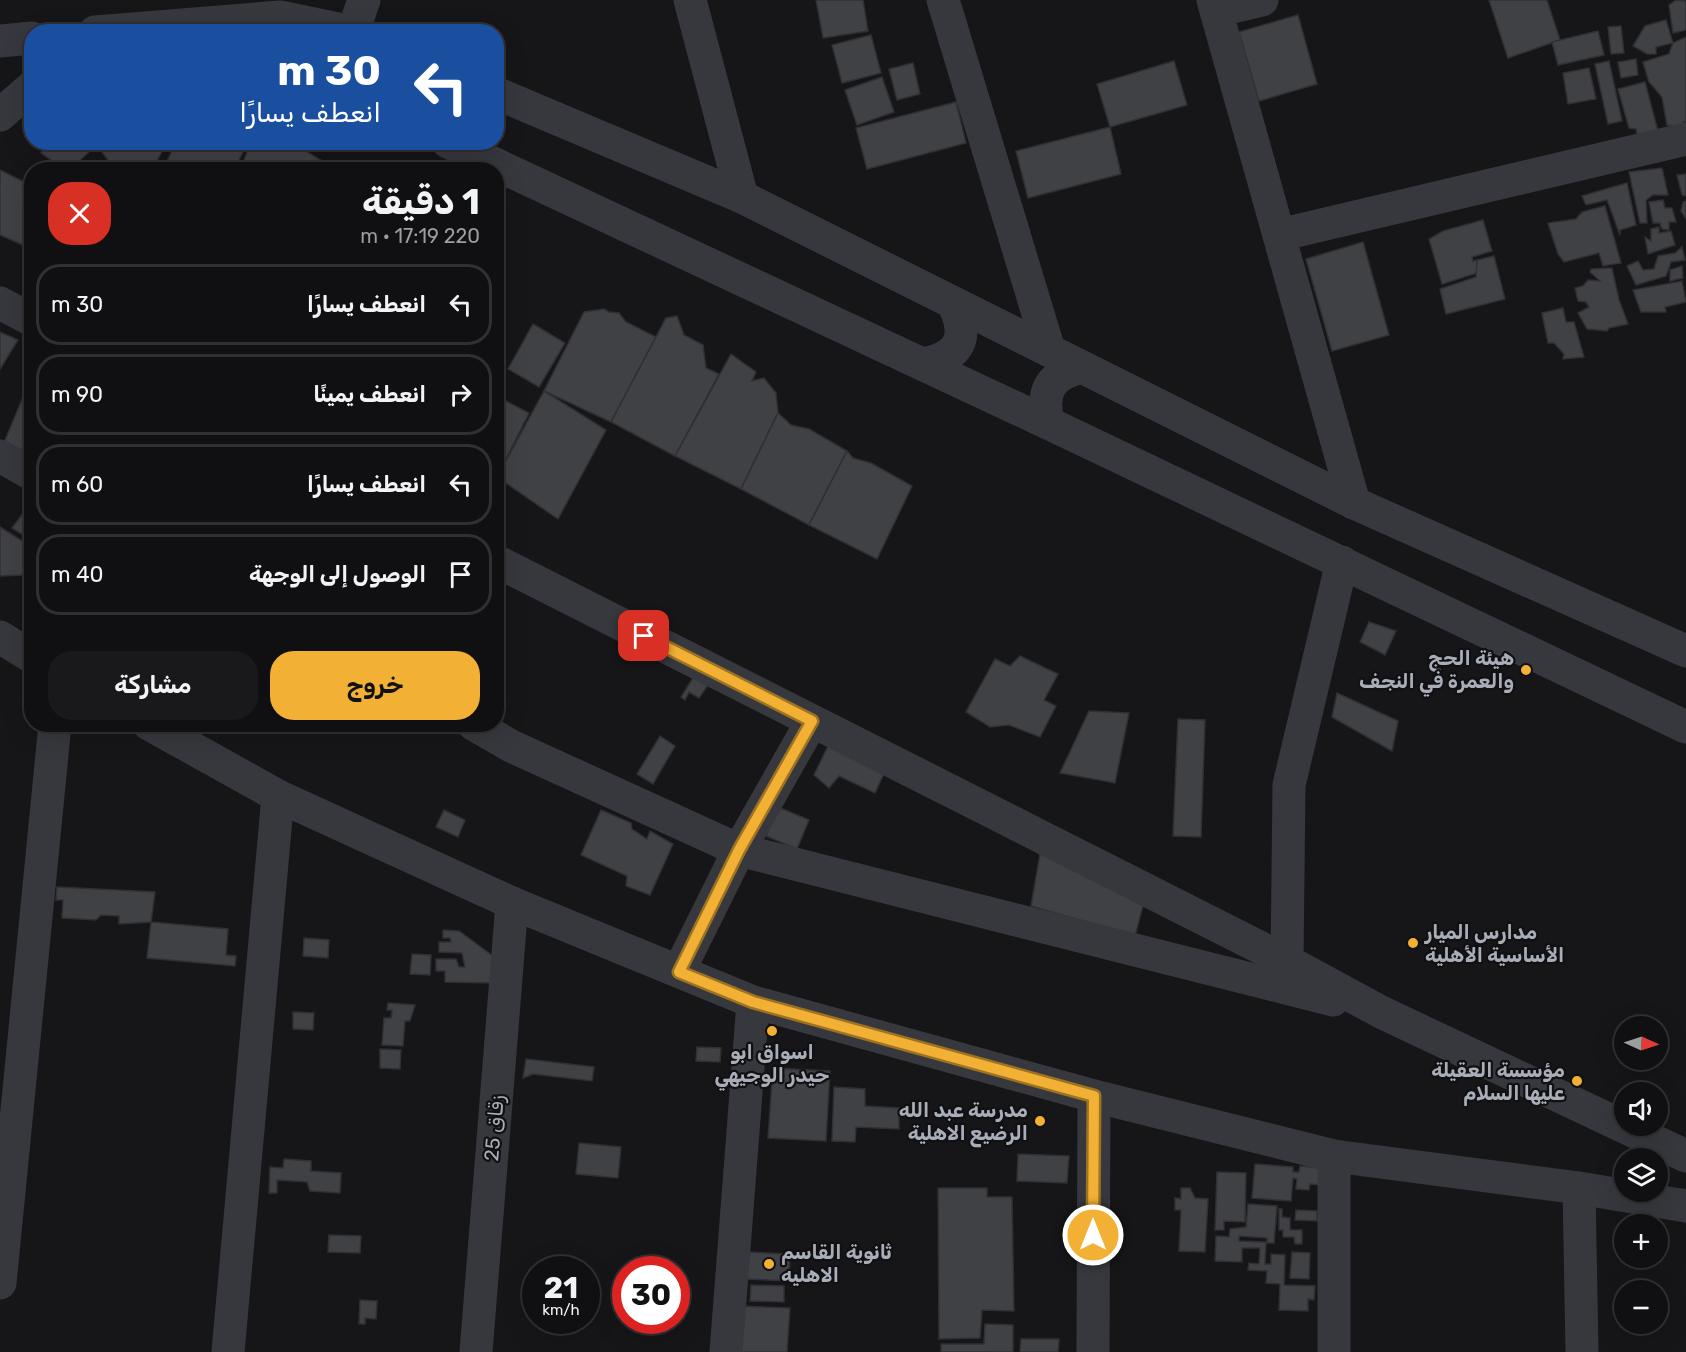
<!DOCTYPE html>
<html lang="ar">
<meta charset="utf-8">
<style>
:root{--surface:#101012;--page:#19191b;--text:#f1f3f6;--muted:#9c9d9f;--line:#303032;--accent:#f2b134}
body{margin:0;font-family:Rubik,"Noto Sans Arabic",sans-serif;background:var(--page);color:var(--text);direction:rtl;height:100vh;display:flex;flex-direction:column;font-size:22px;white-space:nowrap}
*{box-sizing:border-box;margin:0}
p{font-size:20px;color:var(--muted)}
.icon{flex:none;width:33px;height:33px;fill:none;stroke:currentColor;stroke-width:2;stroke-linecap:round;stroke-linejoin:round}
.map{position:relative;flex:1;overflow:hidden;direction:ltr}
.drawer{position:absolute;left:24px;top:162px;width:480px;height:570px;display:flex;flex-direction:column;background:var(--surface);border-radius:24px;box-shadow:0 6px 24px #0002,0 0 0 2px var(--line);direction:rtl}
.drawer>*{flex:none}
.top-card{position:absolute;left:24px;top:24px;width:480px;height:126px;border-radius:24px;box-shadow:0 6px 24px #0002,0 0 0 2px var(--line);direction:rtl;background:#1a4fa0;color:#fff;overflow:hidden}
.needle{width:39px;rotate:93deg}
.fabs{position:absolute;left:1614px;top:1016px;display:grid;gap:12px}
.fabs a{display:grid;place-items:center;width:54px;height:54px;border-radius:50%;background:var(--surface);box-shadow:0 6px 24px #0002,0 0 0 2px var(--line);font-size:30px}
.speed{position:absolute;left:522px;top:1256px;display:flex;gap:12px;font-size:30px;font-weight:700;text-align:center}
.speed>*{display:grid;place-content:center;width:78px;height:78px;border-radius:50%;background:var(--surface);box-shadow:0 6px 24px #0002,0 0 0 2px var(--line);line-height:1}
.speed small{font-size:15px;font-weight:400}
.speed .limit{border:9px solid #d22;background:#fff;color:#111}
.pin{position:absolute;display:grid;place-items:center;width:51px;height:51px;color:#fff;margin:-26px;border-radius:12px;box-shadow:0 3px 9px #0006}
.me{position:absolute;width:66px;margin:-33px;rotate:0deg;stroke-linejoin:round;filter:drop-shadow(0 0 4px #0008)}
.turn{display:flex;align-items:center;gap:21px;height:126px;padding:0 24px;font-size:27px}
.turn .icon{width:78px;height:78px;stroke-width:2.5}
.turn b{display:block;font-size:42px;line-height:51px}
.round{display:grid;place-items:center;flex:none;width:63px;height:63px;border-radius:24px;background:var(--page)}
.overview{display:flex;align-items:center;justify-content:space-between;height:102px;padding:0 24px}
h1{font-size:36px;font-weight:700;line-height:45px}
.cta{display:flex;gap:12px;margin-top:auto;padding:12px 24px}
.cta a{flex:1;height:69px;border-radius:24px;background:var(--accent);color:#111;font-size:24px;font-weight:700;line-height:69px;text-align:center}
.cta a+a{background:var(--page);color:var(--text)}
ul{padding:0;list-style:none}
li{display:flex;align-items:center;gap:18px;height:81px;margin:0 12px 9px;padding:0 12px;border:3px solid var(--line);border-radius:24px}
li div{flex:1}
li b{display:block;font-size:22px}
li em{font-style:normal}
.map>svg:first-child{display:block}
</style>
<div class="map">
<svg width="1686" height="1352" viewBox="0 0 1686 1352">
<rect width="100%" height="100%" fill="#161618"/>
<g fill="#404145" stroke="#303034" stroke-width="1.5">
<path d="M816,0H863L868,31L823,38Z"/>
<path d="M1489,0H1547L1560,40L1508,58Z"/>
<path d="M1676,0L1686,1V30L1673,33L1669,5Z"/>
<path d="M1298,15L1317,84L1259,101L1239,32Z"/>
<path d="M1666,20L1673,43L1656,47V54H1647L1633,46L1645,26Z"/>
<path d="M1621,26L1624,53L1611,54L1608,27Z"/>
<path d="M1598,31L1604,55L1558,65L1552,42Z"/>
<path d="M871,35L881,73L842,83L832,45Z"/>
<path d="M1686,37V121L1682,122H1686V129L1667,125L1662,97L1649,82L1643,62L1669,54L1673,43Z"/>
<path d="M1636,59L1638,75L1621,78L1618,62Z"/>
<path d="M1174,61L1187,105L1110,127L1097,84Z"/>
<path d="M1609,61L1622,121L1608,124L1595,64Z"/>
<path d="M913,63L920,94L897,100L889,69Z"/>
<path d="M1589,68L1596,99L1568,104L1563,73Z"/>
<path d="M882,77L894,112L857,125L845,90Z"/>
<path d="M1645,82L1660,139L1639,144L1636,129L1629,128L1618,89Z"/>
<path d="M956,102L966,143L867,169L856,128Z"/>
<path d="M1110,127L1121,174L1028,198L1016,151Z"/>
<path d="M52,142H167L152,170H115L97,145L69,170H65L41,153Z"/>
<path d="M176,142H248L234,170H163Z"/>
<path d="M251,142H291L337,170H240Z"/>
<path d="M1662,168L1668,195H1653L1646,200L1647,223H1640L1629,172Z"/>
<path d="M0,170L32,186V249L0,235Z"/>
<path d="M1686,174V196L1682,195L1677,175Z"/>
<path d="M1627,183L1636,225L1620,230V235L1607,200L1586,205L1582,196Z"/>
<path d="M1663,200L1665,208H1672L1676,222H1669V230L1662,229L1660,223H1653L1649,202Z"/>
<path d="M1686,201V219L1681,211L1683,202Z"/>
<path d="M1605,206L1621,263L1603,266L1599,253L1564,262L1558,254L1548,223L1576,219L1582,212Z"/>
<path d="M1483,220L1492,251L1472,257L1473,261L1477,260V273L1442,284L1429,239L1443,231Z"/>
<path d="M1659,227V233L1671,231L1675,245L1648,254L1645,237L1651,241V229Z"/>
<path d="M1363,242L1389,335L1332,351L1306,259Z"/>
<path d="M1682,247L1685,260L1671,262L1666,276L1636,285L1627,266L1638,261L1643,270L1654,269L1658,256L1675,253Z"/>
<path d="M1494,256L1505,299L1446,314L1440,289L1476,277L1477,260Z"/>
<path d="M1682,266L1683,278L1670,281V270Z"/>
<path d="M1612,268L1619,300L1628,324L1609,328L1607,331L1587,329L1578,313L1589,307L1586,302L1578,301L1575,288L1583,286L1588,280L1600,281L1590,272L1591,269Z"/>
<path d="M1682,281L1686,302L1665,307L1666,312H1641L1633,290Z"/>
<path d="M1563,308L1566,322H1574L1584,357L1563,359L1564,354L1554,343H1548L1542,313Z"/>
<path d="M604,309L609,312L619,313L626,322L656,337L611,422L544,391L584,312Z"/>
<path d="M677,316L684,335L703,345L706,368L719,374L675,456L611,422L666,318Z"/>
<path d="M533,324L565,343L539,387L508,369Z"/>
<path d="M0,332L18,340L0,369Z"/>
<path d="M731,354L756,372L752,381L764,378L776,393L778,413L741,489L675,456Z"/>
<path d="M544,391L606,430L558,519L497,477Z"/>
<path d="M496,396L529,413L497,477H496Z"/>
<path d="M23,397L32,401V464L1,450Z"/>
<path d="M778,413L791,425L809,429L847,451L809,525L741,489Z"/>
<path d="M847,451L853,458L871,463L912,486L877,559L809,525Z"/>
<path d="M27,508L32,510L31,540L12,528Z"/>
<path d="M0,527L32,547L22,575L0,576Z"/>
<path d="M1369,622L1396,631L1385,655L1360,642Z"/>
<path d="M1020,656L1058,674L1044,700L1056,706L1040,737L1009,725L990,727L966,712L995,659L1010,666Z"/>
<path d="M694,676L708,685L699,698L689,692L685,700L681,697Z"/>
<path d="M1337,693L1398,721L1392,751L1332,717Z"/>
<path d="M1089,711L1129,713L1115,783L1060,773Z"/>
<path d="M1178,719L1205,720L1201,837L1173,836Z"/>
<path d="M660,736L675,746L653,784L637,774Z"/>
<path d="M829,744L885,771L875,793L839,776L829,788L814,775Z"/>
<path d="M778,807L809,820L797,849L766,836Z"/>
<path d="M444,810L465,820L458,837L436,827Z"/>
<path d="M601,810L631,823L632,829L647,839L650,831L673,844L650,895L626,886L627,876L581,855Z"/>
<path d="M1041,848L1145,898L1135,936L1031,906Z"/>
<path d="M57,887L155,892L151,922L119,924V916L101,915L96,920L62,918L63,900H56Z"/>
<path d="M151,922L228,929L226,955L236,956L235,966L147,958Z"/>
<path d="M443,930L459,931L493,956L492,983L445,982V971H436V959H456L459,967H465L462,953L439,952V942H451L450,938H443Z"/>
<path d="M304,938L329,940L328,958L303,956Z"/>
<path d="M412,954L431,955L430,975L410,974Z"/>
<path d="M388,1003L415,1005L410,1021H405L403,1046L382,1045L384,1018H391L392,1010H387Z"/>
<path d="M293,1012L314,1013L313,1030L293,1029Z"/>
<path d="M697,1047L721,1048L720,1062L696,1061Z"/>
<path d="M380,1049L401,1050L400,1069L380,1068Z"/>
<path d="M526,1059L594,1067L592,1081L533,1074L523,1078Z"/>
<path d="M773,1068L830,1071L826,1141L768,1138Z"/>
<path d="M834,1087L865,1089V1106L899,1108V1129L856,1127L855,1142L832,1141Z"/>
<path d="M579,1143L621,1147L618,1178L576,1174Z"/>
<path d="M1018,1154L1069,1156L1067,1183L1017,1181Z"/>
<path d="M284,1159L311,1161V1171L341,1173L340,1193L310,1191L307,1182L277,1180V1193H269L270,1167L283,1168Z"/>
<path d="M1255,1164L1293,1167V1172H1299L1300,1166L1321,1168V1185L1310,1184L1309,1190L1296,1189L1297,1179L1293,1178L1291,1201L1252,1198Z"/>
<path d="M1217,1172L1246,1173L1245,1222L1224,1221V1230H1215Z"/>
<path d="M938,1188H987V1197H1012L1014,1311L982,1310L980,1338L939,1339Z"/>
<path d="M1181,1188H1190L1195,1198L1208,1199L1205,1252L1179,1251L1181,1210H1175V1198L1181,1199Z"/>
<path d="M1248,1204L1277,1206L1274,1243H1267V1238L1239,1236V1241L1266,1242L1265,1264H1271V1254L1285,1255L1284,1285L1315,1286L1314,1300L1308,1299V1311L1279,1310L1280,1284L1266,1283L1267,1271L1248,1270L1249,1263L1259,1264L1260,1248H1242V1262L1215,1261L1216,1236L1229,1237L1230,1229L1246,1227Z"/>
<path d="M1279,1209H1282V1217L1290,1218V1230H1302V1244H1295L1294,1237H1283V1230H1279Z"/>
<path d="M1296,1210L1317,1211V1221L1295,1220Z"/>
<path d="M329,1235L361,1236L360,1253L328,1252Z"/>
<path d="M747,1252L790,1254L789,1281L746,1279Z"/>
<path d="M1292,1252L1310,1253L1309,1279L1290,1278Z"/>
<path d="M751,1285L784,1286V1302L750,1301Z"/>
<path d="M360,1300L377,1301L376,1319L365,1318V1324H359Z"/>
<path d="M738,1306L790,1308L787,1352H735Z"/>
<path d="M985,1324L1013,1325V1352H941V1344H984Z"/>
<path d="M1021,1339H1059L1058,1352H1020Z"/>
</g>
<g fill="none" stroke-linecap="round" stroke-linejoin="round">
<g stroke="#37383d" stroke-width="33">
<path d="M690,0L742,197"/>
<path d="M943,0L1049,350"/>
<path d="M1213,0L1354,503"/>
<path d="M1216,11L1262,0"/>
<path d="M95,32L280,17L352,32"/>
<path d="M353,32L364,0"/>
<path d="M0,41L32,38"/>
<path d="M496,93L742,197L1354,503L1686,651"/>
<path d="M0,115L32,87"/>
<path d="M448,142L1048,423L1686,727"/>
<path d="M1279,235L1686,139"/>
<path d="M0,303L32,320"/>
<path d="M922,364C960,357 970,338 953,303"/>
<path d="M1048,423C1041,390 1050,375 1082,367"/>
<path d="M0,456L32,474"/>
<path d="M496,561L1287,961L1381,1012L1686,1156"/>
<path d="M0,637L32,657"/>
<path d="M149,724L278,796L512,903L753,1002L1094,1096L1334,1156L1579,1188L1686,1206"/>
<path d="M473,724L511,746L739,850L1333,1000"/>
<path d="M1287,961L1289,785L1342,562"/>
<path d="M679,971L739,850L812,721"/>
<path d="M1334,1156V1352"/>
<path d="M1579,1188L1582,1352"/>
<path d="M0,1283L55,724"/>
<path d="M228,1352L278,796"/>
<path d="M476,1352L512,903"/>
<path d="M726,1352L753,1002"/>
<path d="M1093,1352L1094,1096"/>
</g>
</g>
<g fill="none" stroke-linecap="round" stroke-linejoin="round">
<defs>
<path id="route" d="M644,636L812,721L739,850L679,972L753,1002L1094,1096L1093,1235"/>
</defs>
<use href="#route" stroke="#9d7322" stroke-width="15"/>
<use href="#route" stroke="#f2b134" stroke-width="10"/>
</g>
<g fill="#f2b134" stroke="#111113" stroke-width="2">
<circle cx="1526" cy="670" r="6"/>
<circle cx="1413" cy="943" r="6"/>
<circle cx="772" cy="1031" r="6"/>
<circle cx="1577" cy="1081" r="6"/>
<circle cx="1040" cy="1121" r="6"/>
<circle cx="769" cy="1264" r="6"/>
</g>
<g text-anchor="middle" stroke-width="4.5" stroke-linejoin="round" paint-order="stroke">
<g font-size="20" font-weight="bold" fill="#a8adb8" stroke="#111113" text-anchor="end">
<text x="1514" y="665">هيئة الحج<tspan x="1514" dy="23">والعمرة في النجف</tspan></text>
<text x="1425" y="939" text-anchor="start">مدارس الميار<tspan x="1425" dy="23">الأساسية الأهلية</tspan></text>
<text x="772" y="1059" text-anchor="middle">اسواق ابو<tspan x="772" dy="23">حيدر الوجيهي</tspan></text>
<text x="1565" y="1077">مؤسسة العقيلة<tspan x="1565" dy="23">عليها السلام</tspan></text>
<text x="1028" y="1117">مدرسة عبد الله<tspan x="1028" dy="23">الرضيع الاهلية</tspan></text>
<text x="781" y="1259" text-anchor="start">ثانوية القاسم<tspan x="781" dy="23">الاهليه</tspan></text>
</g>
<g font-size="20" fill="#a8adb8" stroke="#111113">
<text transform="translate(494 1128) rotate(-85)" y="7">زقاق 25</text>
</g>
</g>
</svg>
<div class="fabs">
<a><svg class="needle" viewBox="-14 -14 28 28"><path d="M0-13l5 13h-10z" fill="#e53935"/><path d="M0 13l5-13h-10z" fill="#9c9d9f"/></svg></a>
<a><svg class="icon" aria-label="sound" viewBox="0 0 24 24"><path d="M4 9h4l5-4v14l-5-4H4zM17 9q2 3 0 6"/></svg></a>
<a><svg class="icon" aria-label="layers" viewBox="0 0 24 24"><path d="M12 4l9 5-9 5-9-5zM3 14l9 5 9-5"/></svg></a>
<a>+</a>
<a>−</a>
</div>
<div class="speed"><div>21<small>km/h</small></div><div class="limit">30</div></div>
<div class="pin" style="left:644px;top:636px;background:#d93025"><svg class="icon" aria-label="arrive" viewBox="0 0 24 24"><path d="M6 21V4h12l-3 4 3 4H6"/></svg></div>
<svg class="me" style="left:1093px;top:1235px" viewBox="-20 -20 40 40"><circle r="17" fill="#f2b134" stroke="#fff" stroke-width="3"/><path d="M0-11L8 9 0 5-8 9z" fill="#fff"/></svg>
<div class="top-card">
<div class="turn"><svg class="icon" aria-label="left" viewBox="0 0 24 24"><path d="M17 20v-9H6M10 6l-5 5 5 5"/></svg><div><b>30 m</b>انعطف يسارًا</div></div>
</div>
<section class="drawer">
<div class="overview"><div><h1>1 دقيقة</h1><p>220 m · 17:19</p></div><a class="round" style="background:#d93025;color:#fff"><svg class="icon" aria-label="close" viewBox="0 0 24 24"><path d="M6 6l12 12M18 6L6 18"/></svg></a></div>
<ul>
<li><svg class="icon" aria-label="left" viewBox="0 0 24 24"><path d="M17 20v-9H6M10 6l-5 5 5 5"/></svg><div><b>انعطف يسارًا</b></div><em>30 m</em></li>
<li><svg class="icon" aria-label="right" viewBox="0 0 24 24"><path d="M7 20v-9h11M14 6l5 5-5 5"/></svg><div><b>انعطف يمينًا</b></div><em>90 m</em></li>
<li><svg class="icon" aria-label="left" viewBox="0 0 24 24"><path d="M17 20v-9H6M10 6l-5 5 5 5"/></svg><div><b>انعطف يسارًا</b></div><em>60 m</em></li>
<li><svg class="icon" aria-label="arrive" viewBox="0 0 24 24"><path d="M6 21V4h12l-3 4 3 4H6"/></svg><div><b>الوصول إلى الوجهة</b></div><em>40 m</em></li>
</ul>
<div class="cta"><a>خروج</a><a>مشاركة</a></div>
</section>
</div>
